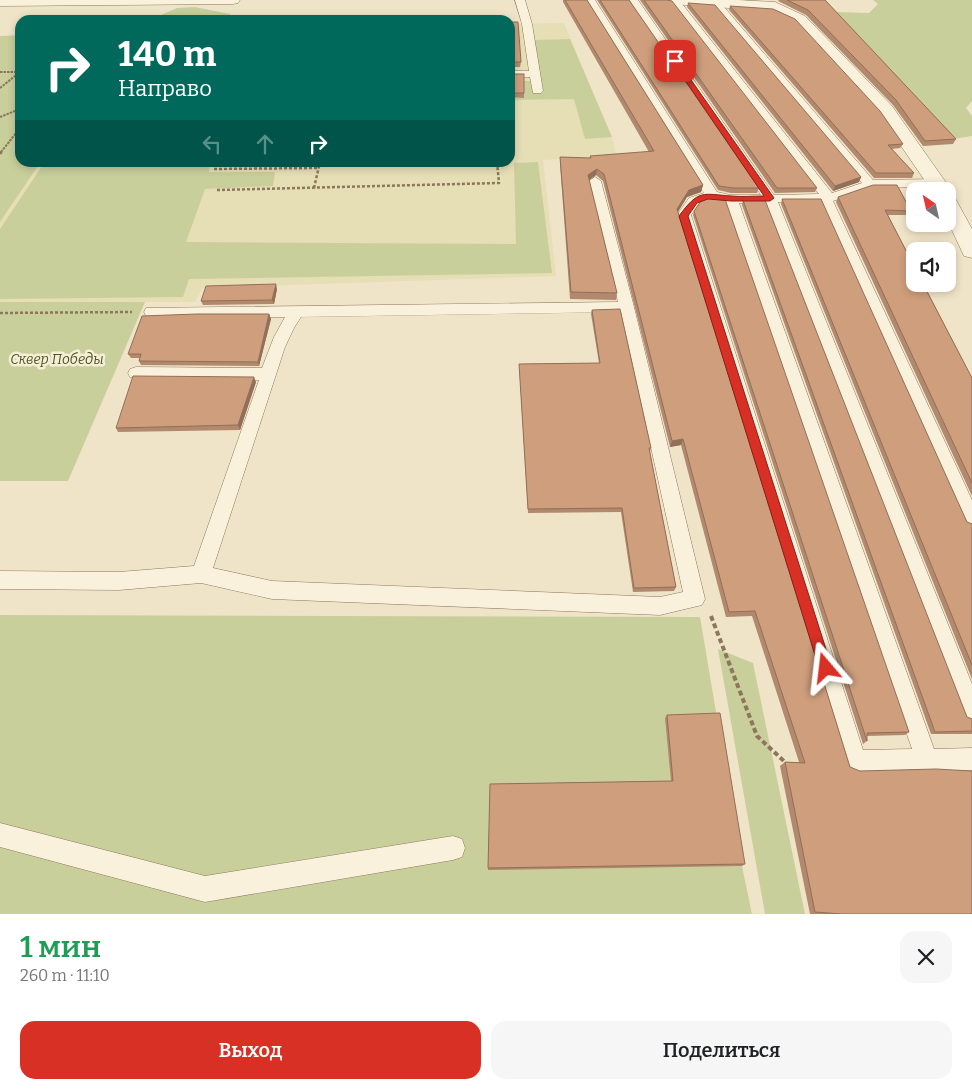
<!DOCTYPE html>
<html lang="ru">
<meta charset="utf-8">
<style>
:root{--surface:#fff;--page:#f6f6f6;--text:#202124;--muted:#757577;--accent:#d93025}
body{margin:0;font-family:Bitter,serif;background:var(--page);color:var(--text);height:100vh;display:flex;flex-direction:column;font-size:19px;white-space:nowrap}
*{box-sizing:border-box;margin:0}
p{font-size:16px;color:var(--muted)}
.icon{flex:none;width:28px;height:28px;fill:none;stroke:currentColor;stroke-width:2;stroke-linecap:round;stroke-linejoin:round}
.map{position:relative;height:914px;overflow:hidden}
.sheet{display:flex;flex-direction:column;background:var(--surface);flex:1}
.sheet>*{flex:none}
.hud{position:absolute;left:15px;top:15px;width:500px;height:152px;border-radius:15px;box-shadow:0 2px 8px #0003;background:#00695c;color:#fff;overflow:hidden}
.needle{width:32px;rotate:326deg}
.fabs{position:absolute;left:906px;top:182px;display:grid;gap:10px}
.fabs a{display:grid;place-items:center;width:50px;height:50px;border-radius:10px;background:var(--surface);box-shadow:0 2px 8px #0003;font-size:25px}
.pin{position:absolute;display:grid;place-items:center;width:42px;height:42px;color:#fff;margin:-21px;border-radius:10px;box-shadow:0 2px 8px #0006}
.me{position:absolute;width:55px;margin:-28px;rotate:343deg;stroke-linejoin:round;filter:drop-shadow(0 0 4px #0008)}
.turn{display:flex;align-items:center;gap:18px;height:105px;padding:0 20px;font-size:22px}
.turn .icon{width:65px;height:65px;stroke-width:2.5}
.turn b{display:block;font-size:35px;line-height:42px}
.lanes{display:flex;align-items:center;height:48px;padding:0 20px;background:#0003;justify-content:center;gap:25px;direction:ltr}
.lanes .off{opacity:.35}
.round{display:grid;place-items:center;flex:none;width:52px;height:52px;border-radius:15px;background:var(--page)}
.summary{display:flex;align-items:center;justify-content:space-between;height:85px;padding:0 20px}
h1{font-size:30px;font-weight:600;line-height:38px;color:#1e9e55}
.primary-button{display:flex;gap:10px;margin-top:auto;padding:10px 20px}
.primary-button a{flex:1;height:58px;border-radius:15px;background:var(--accent);color:#fff;font-size:20px;font-weight:600;line-height:58px;text-align:center}
.primary-button a+a{background:var(--page);color:var(--text)}
.map>svg:first-child{display:block}
</style>
<div class="map">
<svg width="972" height="914" viewBox="0 0 972 914">
<rect width="100%" height="100%" fill="#f0e4c8"/>
<path fill="#e6deb5" d="M564,23L613,140L616,156L543,160L556,276L203,288L195,302H0V222L40,163L510,162V24Z"/>
<g fill="#c9cf9b">
<path d="M873,0H972V101L966,108L972,116V136L954,139L836,12L869,13L878,4Z"/>
<path d="M195,7L230,14L233,20H150L177,8Z"/>
<path d="M20,35V162L40,163L0,222V36Z"/>
<path d="M570,39L612,137L585,139L574,99L510,100V81H538L534,40Z"/>
<path d="M210,163L209,172H275L273,186L205,189L186,242L516,244L514,163L538,162L552,273L189,279L183,297L0,299V229L44,163Z"/>
<path d="M0,302H145L68,481H0Z"/>
<path d="M0,615L700,617L742,866L752,914H0Z"/>
<path d="M718,649L753,663L805,914H765Z"/>
</g>
<g fill="none" stroke-linecap="round" stroke-linejoin="round">
<defs>
<g id="lane">
<path d="M515,0H525L532,24L543,91L541,93H533L530,77H510V71H529L522,24Z"/>
<path d="M585,0H595L717,192L731,195H761L628,0H638L774,195L819,194L669,0H679L832,193L862,183L712,4V0H718L873,180L938,179L944,183L938,187L871,188L833,201L972,500V528L965,526L963,520L820,202H778L972,684V722L964,719L961,711L765,203H739L934,749L972,748V770L855,773L847,770L677,215L689,198L704,193ZM713,199L725,202L912,749L863,750L691,215L699,204Z"/>
<path d="M595,177L601,181L634,307L705,599L702,605L660,615L272,599L201,583L119,590L0,589V571L119,572L194,566L259,380L136,379L130,377L128,373L130,369L136,367L262,368L274,337L285,317H151L146,316L144,312L146,308L618,302L589,181ZM621,312L683,592L660,597L272,581L213,568L285,347L294,328L301,317Z"/>
<path d="M0,823L205,876L453,836L462,839L465,848L462,857L453,860L205,902L0,847Z"/>
</g>
<g id="street">
<path d="M0,0H240L238,3L233,4L0,6Z"/>
<path d="M665,0H738L775,2L805,16L892,106L952,191L948,196V191H932L879,114L795,22L772,11L672,4L667,3Z"/>
<path d="M948,196L955,198L972,229V258L964,256L948,222Z"/>
</g>
</defs>
<use href="#lane" stroke="#8d765c" stroke-width="1"/>
<use href="#street" stroke="#8d765c" stroke-width="1"/>
<g stroke="#8d765c" stroke-width="2" stroke-dasharray="2.5 1" stroke-linecap="butt">
<path d="M0,72H19"/>
<path d="M0,88L20,72"/>
<path d="M0,117L20,109"/>
<path d="M1,152L20,128"/>
</g>
<g stroke="#8d765c" stroke-width="2.5" stroke-dasharray="3 2" stroke-linecap="butt">
<path d="M0,154L2,151"/>
<path d="M214,169L318,168"/>
<path d="M314,188L320,162"/>
<path d="M217,190L499,183L497,162"/>
<path d="M0,313L132,312"/>
</g>
<path stroke="#8d765c" stroke-width="4" stroke-dasharray="5 3" stroke-linecap="butt" d="M711,616L757,736L786,763"/>
<use href="#lane" fill="#faf1dc" fill-rule="evenodd"/>
<use href="#street" fill="#faf1dc" fill-rule="evenodd"/>
</g>
<g fill="#b2896c">
<path d="M563,0H587L703,185L701,192L687,197L678,212L850,767L972,914H810L780,766L785,762H799L752,616L726,617L681,445L670,447L603,181L596,175L589,180L617,293L616,300L570,299L560,164V157L590,158V156L649,152L563,2Z"/>
<path d="M597,0H629L759,188L757,193H731L718,190Z"/>
<path d="M640,0H667L817,188L815,192L775,193Z"/>
<path d="M779,0H825L956,139L953,144L923,146L893,105L806,15L778,1Z"/>
<path d="M688,3L861,177L859,182L833,191L687,7Z"/>
<path d="M730,6L903,144L900,148L892,149L914,173L912,178H874L729,10Z"/>
<path d="M510,22L521,62L520,67H510Z"/>
<path d="M510,74H524V98L510,97Z"/>
<path d="M838,197L911,211L908,215H888L972,378V496L836,202Z"/>
<path d="M782,199L967,522L972,524V679L781,204Z"/>
<path d="M743,200L967,717L972,719V734H931L742,205Z"/>
<path d="M694,211L909,732L905,735L867,736V741L863,744L693,215Z"/>
<path d="M277,289L274,304L203,305L201,301Z"/>
<path d="M592,310L651,448L650,452L676,587L674,591L633,592L621,512L528,513L519,364L599,363L591,314Z"/>
<path d="M269,314L271,319L259,366L141,365L139,361L140,358H131L128,354Z"/>
<path d="M256,382L240,430L118,432L116,428Z"/>
<path d="M667,715L745,864L742,866L488,870L490,784L671,781L665,718Z"/>
</g>
<g fill="#916f58">
<path d="M597,169L596,175L587,181L588,175Z"/>
<path d="M861,177L859,182L833,191L835,186Z"/>
<path d="M703,185L701,192L687,197L675,216L677,209L689,190Z"/>
<path d="M276,284L277,289L274,304L272,300Z"/>
<path d="M269,314L271,319L259,366L258,362Z"/>
<path d="M254,377L256,382L240,430L238,425Z"/>
<path d="M683,439L681,445L670,447L672,441Z"/>
</g>
<g fill="#cf9f7d" stroke="#916f58">
<path d="M565,0H587L703,185L689,190L677,209L850,767L860,771L936,769L972,771V914H841L815,912L785,762L805,763L755,611L729,612L683,439L672,441L604,174L597,169L588,175L617,293L571,292L560,157L591,158L590,156L654,151Z"/>
<path d="M600,0H629L759,188H733L719,186Z"/>
<path d="M644,0H667L672,1L817,188H777Z"/>
<path d="M787,0H825L956,139L925,141L896,100L808,10Z"/>
<path d="M688,3L715,5L861,177L835,186Z"/>
<path d="M730,6L773,9L795,19L880,111L903,144L888,145L914,173H876Z"/>
<path d="M510,22H518L521,62H510Z"/>
<rect x="510" y="74" width="14" height="19"/>
<path d="M873,185H897L911,211L885,210L915,268V284H923L972,378V483L838,197Z"/>
<path d="M714,196L725,199L909,732L867,733V741L694,211L701,201Z"/>
<path d="M782,199H821L967,522L972,524V665Z"/>
<path d="M743,200H765L967,717L972,719V731L935,732Z"/>
<path d="M276,284L272,300L201,301L206,286Z"/>
<path d="M620,309L651,448H649L676,587L634,588L622,508L528,509L519,364L600,363L592,310Z"/>
<path d="M197,314H269L258,362L139,361L141,354H128L142,316Z"/>
<path d="M133,376L254,377L238,425L116,428Z"/>
<path d="M720,713L745,864L488,868L490,784L673,781L667,715Z"/>
</g>
<path fill="#d93025" stroke="#8d1f18" d="M673,60H677L774,198L770,201H731L708,199L697,203L688,216L832,668L830,672L826,674L821,672L819,668L679,216C699,189 702,194 731,196C742,197 753,196 764,196L672,61Z"/>
<g text-anchor="middle" stroke-width="5" stroke-linejoin="round" paint-order="stroke">
<g font-size="14" font-style="italic" fill="#4d5a26" stroke="#f7eed8">
<text x="57" y="364">Сквер Победы</text>
</g>
</g>
</svg>
<div class="fabs">
<a><svg class="needle" viewBox="-14 -14 28 28"><path d="M0-13l5 13h-10z" fill="#e53935"/><path d="M0 13l5-13h-10z" fill="#757577"/></svg></a>
<a><svg class="icon" aria-label="sound" viewBox="0 0 24 24"><path d="M4 9h4l5-4v14l-5-4H4zM17 9q2 3 0 6"/></svg></a>
</div>
<div class="pin" style="left:675px;top:61px;background:#d93025"><svg class="icon" aria-label="arrive" viewBox="0 0 24 24"><path d="M6 21V4h12l-3 4 3 4H6"/></svg></div>
<svg class="me" style="left:826px;top:668px" viewBox="-20 -20 40 40"><path d="M0-17L14 15 0 8-14 15z" fill="#d93025" stroke="#fff" stroke-width="4"/></svg>
<div class="hud">
<div class="turn"><svg class="icon" aria-label="right" viewBox="0 0 24 24"><path d="M7 20v-9h11M14 6l5 5-5 5"/></svg><div><b>140 m</b>Направо</div></div>
<div class="lanes"><svg class="icon off" aria-label="left" viewBox="0 0 24 24"><path d="M17 20v-9H6M10 6l-5 5 5 5"/></svg><svg class="icon off" aria-label="ahead" viewBox="0 0 24 24"><path d="M12 20V5M6 11l6-6 6 6"/></svg><svg class="icon" aria-label="right" viewBox="0 0 24 24"><path d="M7 20v-9h11M14 6l5 5-5 5"/></svg></div>
</div>
</div>
<section class="sheet">
<div class="summary"><div><h1>1 мин</h1><p>260 m · 11:10</p></div><a class="round"><svg class="icon" aria-label="close" viewBox="0 0 24 24"><path d="M6 6l12 12M18 6L6 18"/></svg></a></div>
<div class="primary-button"><a>Выход</a><a>Поделиться</a></div>
</section>
